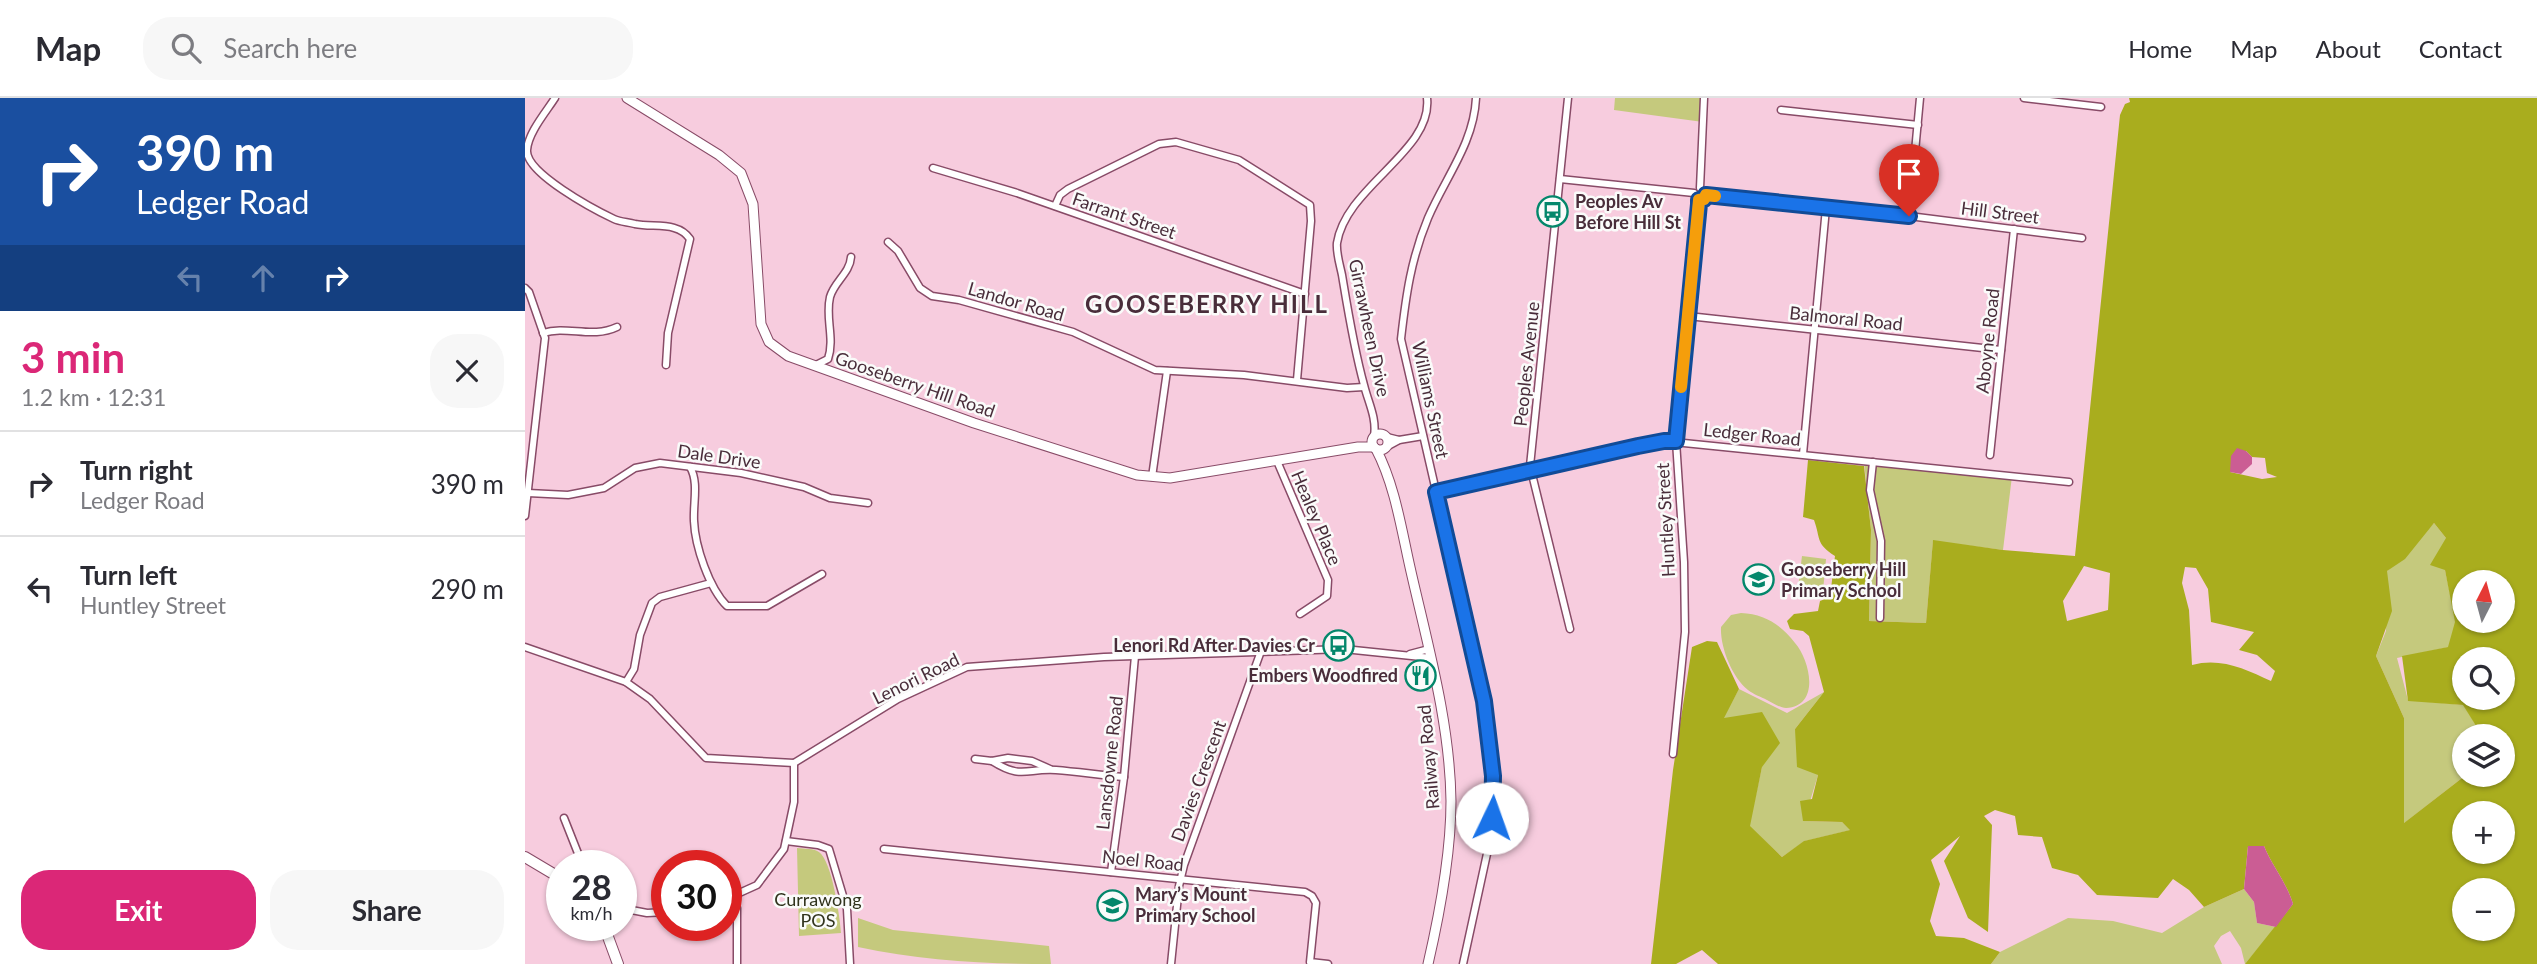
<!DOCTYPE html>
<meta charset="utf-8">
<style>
:root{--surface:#fff;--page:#f7f7f7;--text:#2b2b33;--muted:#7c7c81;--line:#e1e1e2;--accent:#db2777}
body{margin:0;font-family:Lato,sans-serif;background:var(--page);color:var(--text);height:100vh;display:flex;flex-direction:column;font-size:26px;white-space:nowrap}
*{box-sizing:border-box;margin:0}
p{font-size:23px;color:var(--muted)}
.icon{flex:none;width:38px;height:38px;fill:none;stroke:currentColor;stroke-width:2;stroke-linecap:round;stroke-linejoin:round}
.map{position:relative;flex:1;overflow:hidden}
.sheet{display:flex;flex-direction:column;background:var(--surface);width:525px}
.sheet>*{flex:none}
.top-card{background:#1a4fa0;color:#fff;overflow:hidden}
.needle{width:46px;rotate:6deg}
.buttons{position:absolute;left:1927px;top:472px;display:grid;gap:14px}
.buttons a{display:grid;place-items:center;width:63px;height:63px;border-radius:50%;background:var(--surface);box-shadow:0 2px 5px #0004;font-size:35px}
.speed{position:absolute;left:21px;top:752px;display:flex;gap:14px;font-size:35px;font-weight:700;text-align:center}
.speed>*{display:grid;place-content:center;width:91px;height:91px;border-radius:50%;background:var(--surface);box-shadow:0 2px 5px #0004;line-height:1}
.speed small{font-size:18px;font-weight:400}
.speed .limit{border:10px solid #d22;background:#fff;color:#111}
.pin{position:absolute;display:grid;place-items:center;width:60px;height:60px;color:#fff;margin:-72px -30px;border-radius:50% 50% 50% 0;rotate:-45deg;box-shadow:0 0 7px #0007}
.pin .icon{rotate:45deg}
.me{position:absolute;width:77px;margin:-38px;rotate:3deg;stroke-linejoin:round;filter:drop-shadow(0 0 5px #0008)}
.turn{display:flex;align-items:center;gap:24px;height:147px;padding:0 21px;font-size:32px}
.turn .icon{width:91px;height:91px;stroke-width:2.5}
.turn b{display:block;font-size:49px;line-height:60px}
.lanes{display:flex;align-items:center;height:66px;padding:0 21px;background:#0003;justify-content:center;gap:35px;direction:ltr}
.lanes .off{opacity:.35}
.round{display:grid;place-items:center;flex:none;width:74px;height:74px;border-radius:28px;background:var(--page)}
.headline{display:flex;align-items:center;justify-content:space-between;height:119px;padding:0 21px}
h1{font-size:42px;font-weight:700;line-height:52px;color:var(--accent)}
.button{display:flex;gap:14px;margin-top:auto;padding:14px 21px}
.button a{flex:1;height:80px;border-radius:28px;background:var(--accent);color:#fff;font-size:28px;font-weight:700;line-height:80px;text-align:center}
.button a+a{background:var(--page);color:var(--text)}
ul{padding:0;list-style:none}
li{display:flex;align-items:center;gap:21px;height:105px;padding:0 21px;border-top:2px solid var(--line)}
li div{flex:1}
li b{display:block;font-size:26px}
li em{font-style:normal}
header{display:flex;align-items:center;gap:42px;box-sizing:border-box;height:98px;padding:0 35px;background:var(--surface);border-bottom:2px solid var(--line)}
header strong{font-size:33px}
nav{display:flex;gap:38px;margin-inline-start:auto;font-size:24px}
.search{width:490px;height:63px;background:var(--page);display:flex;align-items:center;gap:18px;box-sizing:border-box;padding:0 24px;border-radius:28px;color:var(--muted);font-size:26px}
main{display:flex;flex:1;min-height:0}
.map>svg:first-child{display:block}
</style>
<header>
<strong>Map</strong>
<div class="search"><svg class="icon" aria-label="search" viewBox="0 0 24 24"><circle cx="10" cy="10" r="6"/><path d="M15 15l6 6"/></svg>Search here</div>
<nav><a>Home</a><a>Map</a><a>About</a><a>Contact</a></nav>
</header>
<main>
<section class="sheet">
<div class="top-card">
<div class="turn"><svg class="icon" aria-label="right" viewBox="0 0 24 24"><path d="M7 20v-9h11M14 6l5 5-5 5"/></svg><div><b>390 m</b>Ledger Road</div></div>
<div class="lanes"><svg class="icon off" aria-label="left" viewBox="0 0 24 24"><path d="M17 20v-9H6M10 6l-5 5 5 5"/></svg><svg class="icon off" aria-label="ahead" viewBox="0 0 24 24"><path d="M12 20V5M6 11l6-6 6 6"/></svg><svg class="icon" aria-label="right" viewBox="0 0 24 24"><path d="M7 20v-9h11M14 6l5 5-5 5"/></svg></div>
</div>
<div class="headline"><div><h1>3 min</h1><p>1.2 km · 12:31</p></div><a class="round"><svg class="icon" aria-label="close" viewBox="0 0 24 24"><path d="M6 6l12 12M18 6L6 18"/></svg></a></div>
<ul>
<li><svg class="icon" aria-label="right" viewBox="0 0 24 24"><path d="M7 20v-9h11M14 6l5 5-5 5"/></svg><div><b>Turn right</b><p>Ledger Road</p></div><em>390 m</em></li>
<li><svg class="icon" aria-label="left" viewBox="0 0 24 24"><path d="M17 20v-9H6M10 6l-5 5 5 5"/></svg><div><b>Turn left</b><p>Huntley Street</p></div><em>290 m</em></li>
</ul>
<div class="button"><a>Exit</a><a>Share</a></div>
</section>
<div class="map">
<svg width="2012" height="866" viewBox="0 0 2012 866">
<rect width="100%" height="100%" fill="#f7ccde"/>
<g fill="#c5c97d">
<path d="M1090,0H1179L1178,24L1089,12Z"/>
<path d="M1339,363L1487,378L1478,452L1408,443L1401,525L1344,523L1346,432Z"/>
<path d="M1909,425L1921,440L1920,472L1931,524L1924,549L1872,560L1883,602L1939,607L1958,639H1939L1941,677L1878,726L1879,620L1851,558L1861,533L1862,473Z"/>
<path d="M1277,458L1301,461L1298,493L1273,490Z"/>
<path d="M1216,515C1240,516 1256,527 1270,545C1285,562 1296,608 1261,610C1255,610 1248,605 1242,602C1236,599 1228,596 1223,592C1207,579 1195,549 1196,529L1206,517Z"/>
<path d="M1214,591L1262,615L1299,594L1270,631L1293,677L1279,723L1317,724L1326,732L1280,743L1257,759L1224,728L1237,669L1198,620Z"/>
<path d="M272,750C280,751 288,750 294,754C307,763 315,819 316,835L274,838Z"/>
<path d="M1719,791L1729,804L1732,825L1751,829L1720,866L1716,850L1705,833L1696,838L1689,848L1697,866H1466L1475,854L1543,820L1588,823L1637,835L1679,809Z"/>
<path d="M333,820L368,832L524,848L526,866C461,866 397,863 333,849Z"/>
</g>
<path fill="#a9ad1e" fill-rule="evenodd" d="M1604,0H2012V866H1720L1768,806C1762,785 1747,768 1739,748H1723L1719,791L1679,809L1664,792L1648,781L1633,800L1572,797L1553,777L1527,770L1517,739L1493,737L1490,718L1470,712L1459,718L1467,727L1463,834L1443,820L1419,763L1435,738L1406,762L1415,786L1405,823L1411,838L1439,840L1475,854L1466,866H1193L1177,852L1151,866H1126L1148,672L1167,549L1182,543L1192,544L1214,591L1199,620L1237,614L1255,645L1237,669L1225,728L1257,759L1279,743L1325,732L1317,724L1278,723L1275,703L1287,701L1293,677L1272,669L1270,631L1299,594L1284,538L1278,533L1265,531L1262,523L1269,516L1293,513L1295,503L1305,499L1310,458C1290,445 1296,441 1289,422L1278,419L1283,362L1339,368L1346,432L1344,523L1401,525L1408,442L1478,452L1550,458L1595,17L1600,6L1605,4ZM1721,353L1727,359L1740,360L1742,375L1752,379L1737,381L1705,374ZM1909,425L1921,440L1905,467L1920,472L1930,524L1923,549L1877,558L1883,603L1938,607L1958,639H1978V677H1941L1879,725V620L1851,558L1867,513L1862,473L1880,461ZM1559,468L1585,475L1583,512L1542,523L1538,503ZM1660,469L1671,470L1683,491L1686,524L1729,534L1714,552L1732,557L1750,573L1746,583C1721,571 1695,559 1667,567L1664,512L1657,485ZM1939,485H1978V523H1939ZM1939,562H1978V600H1939ZM1939,716H1978V754H1939ZM1939,793H1978V831H1939Z"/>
<g fill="#cb5d94">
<path d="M1712,350L1721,353L1727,359V366L1716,376L1705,374L1706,358Z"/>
<path d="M1723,748H1739C1747,768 1762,785 1768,806L1751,829L1732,825L1729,804L1719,791Z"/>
</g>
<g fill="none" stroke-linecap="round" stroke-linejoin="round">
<defs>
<g id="street">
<path d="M30,0C21,14 3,35 2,52C0,75 70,112 89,121C95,124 103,124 110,126C129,130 153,123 165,141L143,235L141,267"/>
<path d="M1043,0L1005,368L1045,531"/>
<path d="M1499,0L1576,9"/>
<path d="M1256,12L1393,27"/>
<path d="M408,70L492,95L780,196"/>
<path d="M1035,81L1169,95"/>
<path d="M1175,90L1179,0"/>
<path d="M1181,97L1384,118L1557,140"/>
<path d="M530,108L535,97L543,91L634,46L651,44L714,62L785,107L786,123L772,282"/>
<path d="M1384,118L1395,0"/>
<path d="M363,144L373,153L395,190L407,198L434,202L548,234L630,272L719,277L822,290L839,289"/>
<path d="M0,190L4,194L20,240L0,418"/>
<path d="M1163,218L1476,252"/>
<path d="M18,235C42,227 67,241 92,229"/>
<path d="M291,267L303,261C310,240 300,220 305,199C309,184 325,175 326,159"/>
<path d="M849,338C852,320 843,304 839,287C829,251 823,213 817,177C815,167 811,155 812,145C821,88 908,53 902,0"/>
<path d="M862,339L874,342"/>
<path d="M863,348L874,342L898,338"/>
<path d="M1278,356L1301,110"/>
<path d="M1465,357L1489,131"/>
<path d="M752,363L803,482L802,498L775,516"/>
<path d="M1348,364L1345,392L1356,443L1355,520"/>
<path d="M165,369C174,384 168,405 169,423C170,448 184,490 202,508H242L297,476"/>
<path d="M627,379L642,273"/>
<path d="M911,394L1139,343L1544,384"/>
<path d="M3,395L43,397L79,390L110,370L135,365L216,375L279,389L305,400L343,405"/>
<path d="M0,549L101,584L125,601L181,660L269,665L373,601L442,569L579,559L819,551L906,560"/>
<path d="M885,556L904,551"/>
<path d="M101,584L109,571L115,537L127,505L135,499L186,485"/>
<path d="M1148,656L1160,534L1159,464L1151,343L1174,102"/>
<path d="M450,661L467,663L483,660L507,663L525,671"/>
<path d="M467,663C497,682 501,670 531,672C554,674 576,677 599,679"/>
<path d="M39,720L58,768"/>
<path d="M261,743L293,747L304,751L322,811L325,866"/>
<path d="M359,751L780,794L787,798L791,805L785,864L803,866"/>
<path d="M586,774L599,679L610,558"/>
<path d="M203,800L212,810V866"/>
<path d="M201,801L232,787L259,751L269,704V665"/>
<path d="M96,810L122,815L142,814"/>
<path d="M646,866L654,788L659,767L736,553"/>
<path d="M938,866L965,742L968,678L959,602L876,241C881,197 886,161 903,120C920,80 949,45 951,0"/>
</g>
<g id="secondary">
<path d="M102,0L194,57L216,75L228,106L236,226L244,244L263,258L449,325L612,377L645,380L833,349H849"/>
<circle cx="855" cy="344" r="8"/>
<path d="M851,351C871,389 877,436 887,478C904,552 925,627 926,703C926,757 915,814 903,866"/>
</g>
<g id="primary">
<path d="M0,759L37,781"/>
<path d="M79,828L93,866"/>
</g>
</defs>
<use href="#street" stroke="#884b67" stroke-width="9"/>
<use href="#secondary" stroke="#884b67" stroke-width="11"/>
<use href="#primary" stroke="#884b67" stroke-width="12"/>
<use href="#street" stroke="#fff" stroke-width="6"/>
<use href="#secondary" stroke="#fff" stroke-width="9"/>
<use href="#primary" stroke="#fff" stroke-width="10"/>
</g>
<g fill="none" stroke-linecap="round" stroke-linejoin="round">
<defs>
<path id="route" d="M967,720L968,678L959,603L911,394L1113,348L1139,343H1151L1174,106V102L1179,101L1181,97L1384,118"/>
</defs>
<use href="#route" stroke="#114b97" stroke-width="18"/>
<use href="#route" stroke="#1a73e8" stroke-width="12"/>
<path stroke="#f59e0b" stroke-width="12" d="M1156,289L1174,102L1179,101L1181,97L1190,98"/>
</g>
<defs>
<symbol id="bus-ring" viewBox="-11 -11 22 22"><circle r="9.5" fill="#fafbfa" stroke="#03876b" stroke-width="1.5"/><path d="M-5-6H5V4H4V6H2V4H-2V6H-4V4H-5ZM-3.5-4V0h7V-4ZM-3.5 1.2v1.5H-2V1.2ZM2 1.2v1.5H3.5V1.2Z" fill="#03876b"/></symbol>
<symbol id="school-ring" viewBox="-11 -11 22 22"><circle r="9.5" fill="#fafbfa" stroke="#03876b" stroke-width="1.5"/><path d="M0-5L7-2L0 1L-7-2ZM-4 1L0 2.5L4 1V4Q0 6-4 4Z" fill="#03876b"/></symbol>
<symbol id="restaurant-ring" viewBox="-11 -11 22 22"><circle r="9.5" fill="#fafbfa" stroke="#03876b" stroke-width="1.5"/><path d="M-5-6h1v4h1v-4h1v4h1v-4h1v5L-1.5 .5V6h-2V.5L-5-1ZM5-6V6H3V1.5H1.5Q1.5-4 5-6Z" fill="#03876b"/></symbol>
</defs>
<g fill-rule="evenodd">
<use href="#bus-ring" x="1010" y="96" width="35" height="35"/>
<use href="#school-ring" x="1216" y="464" width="35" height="35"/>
<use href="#bus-ring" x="796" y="530" width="35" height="35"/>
<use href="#restaurant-ring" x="878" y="560" width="35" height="35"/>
<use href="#school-ring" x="570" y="790" width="35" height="35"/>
</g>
<g text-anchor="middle" stroke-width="5" stroke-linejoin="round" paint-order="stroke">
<g font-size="18" font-weight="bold" fill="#492d3a" stroke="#fafbfa" text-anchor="start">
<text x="1050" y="110">Peoples Av<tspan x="1050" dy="21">Before Hill St</tspan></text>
<text x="1256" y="478">Gooseberry Hill<tspan x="1256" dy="21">Primary School</tspan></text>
<text x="790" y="554" text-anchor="end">Lenori Rd After Davies Cr</text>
<text x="873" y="584" text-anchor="end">Embers Woodfired</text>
<text x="610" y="803">Mary’s Mount<tspan x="610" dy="21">Primary School</tspan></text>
</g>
<g font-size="18" fill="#492d3a" stroke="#fafbfa">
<text transform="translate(1475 115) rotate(7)" y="6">Hill Street</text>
<text transform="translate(599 118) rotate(19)" y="6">Farrant Street</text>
<text transform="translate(491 204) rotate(16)" y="6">Landor Road</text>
<text transform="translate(1321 221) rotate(6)" y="6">Balmoral Road</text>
<text transform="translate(844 230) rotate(78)" y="6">Girrawheen Drive</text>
<text transform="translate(1463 243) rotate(-84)" y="6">Aboyne Road</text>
<text transform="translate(1002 266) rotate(-84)" y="6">Peoples Avenue</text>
<text transform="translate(390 287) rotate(19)" y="6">Gooseberry Hill Road</text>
<text transform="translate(905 302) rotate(78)" y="6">Williams Street</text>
<text transform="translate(1227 337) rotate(6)" y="6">Ledger Road</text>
<text transform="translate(194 359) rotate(8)" y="6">Dale Drive</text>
<text transform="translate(791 420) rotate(67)" y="6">Healey Place</text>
<text transform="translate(1141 422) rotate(-93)" y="6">Huntley Street</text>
<text transform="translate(391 581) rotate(-26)" y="6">Lenori Road</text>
<text transform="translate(904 659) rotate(-95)" y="6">Railway Road</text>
<text transform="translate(585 665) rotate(-84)" y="6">Lansdowne Road</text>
<text transform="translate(674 683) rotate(-70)" y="6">Davies Crescent</text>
<text transform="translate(618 763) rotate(6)" y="6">Noel Road</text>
</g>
<g font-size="18" fill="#31331d" stroke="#fafbfa">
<text x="293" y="808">Currawong<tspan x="293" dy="21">POS</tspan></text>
</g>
<g font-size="24" font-weight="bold" letter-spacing="2" fill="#492d3a" stroke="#fafbfa">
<text x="682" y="215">GOOSEBERRY HILL</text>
</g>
</g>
</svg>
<div class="buttons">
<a><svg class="needle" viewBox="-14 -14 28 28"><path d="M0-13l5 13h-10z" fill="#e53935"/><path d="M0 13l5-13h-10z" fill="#7c7c81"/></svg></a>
<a><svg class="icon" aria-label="search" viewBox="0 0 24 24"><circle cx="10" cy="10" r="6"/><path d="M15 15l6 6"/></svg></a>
<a><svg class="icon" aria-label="layers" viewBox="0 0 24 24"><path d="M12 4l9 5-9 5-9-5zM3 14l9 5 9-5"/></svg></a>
<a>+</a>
<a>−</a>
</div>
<div class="speed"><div>28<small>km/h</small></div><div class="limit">30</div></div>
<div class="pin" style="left:1384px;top:118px;background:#d93025"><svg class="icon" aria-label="arrive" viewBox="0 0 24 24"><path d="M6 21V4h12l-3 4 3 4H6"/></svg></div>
<svg class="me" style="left:967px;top:720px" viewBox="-20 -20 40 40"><circle r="19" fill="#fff"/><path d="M0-13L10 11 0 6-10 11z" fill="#1a73e8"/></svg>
</div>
</main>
